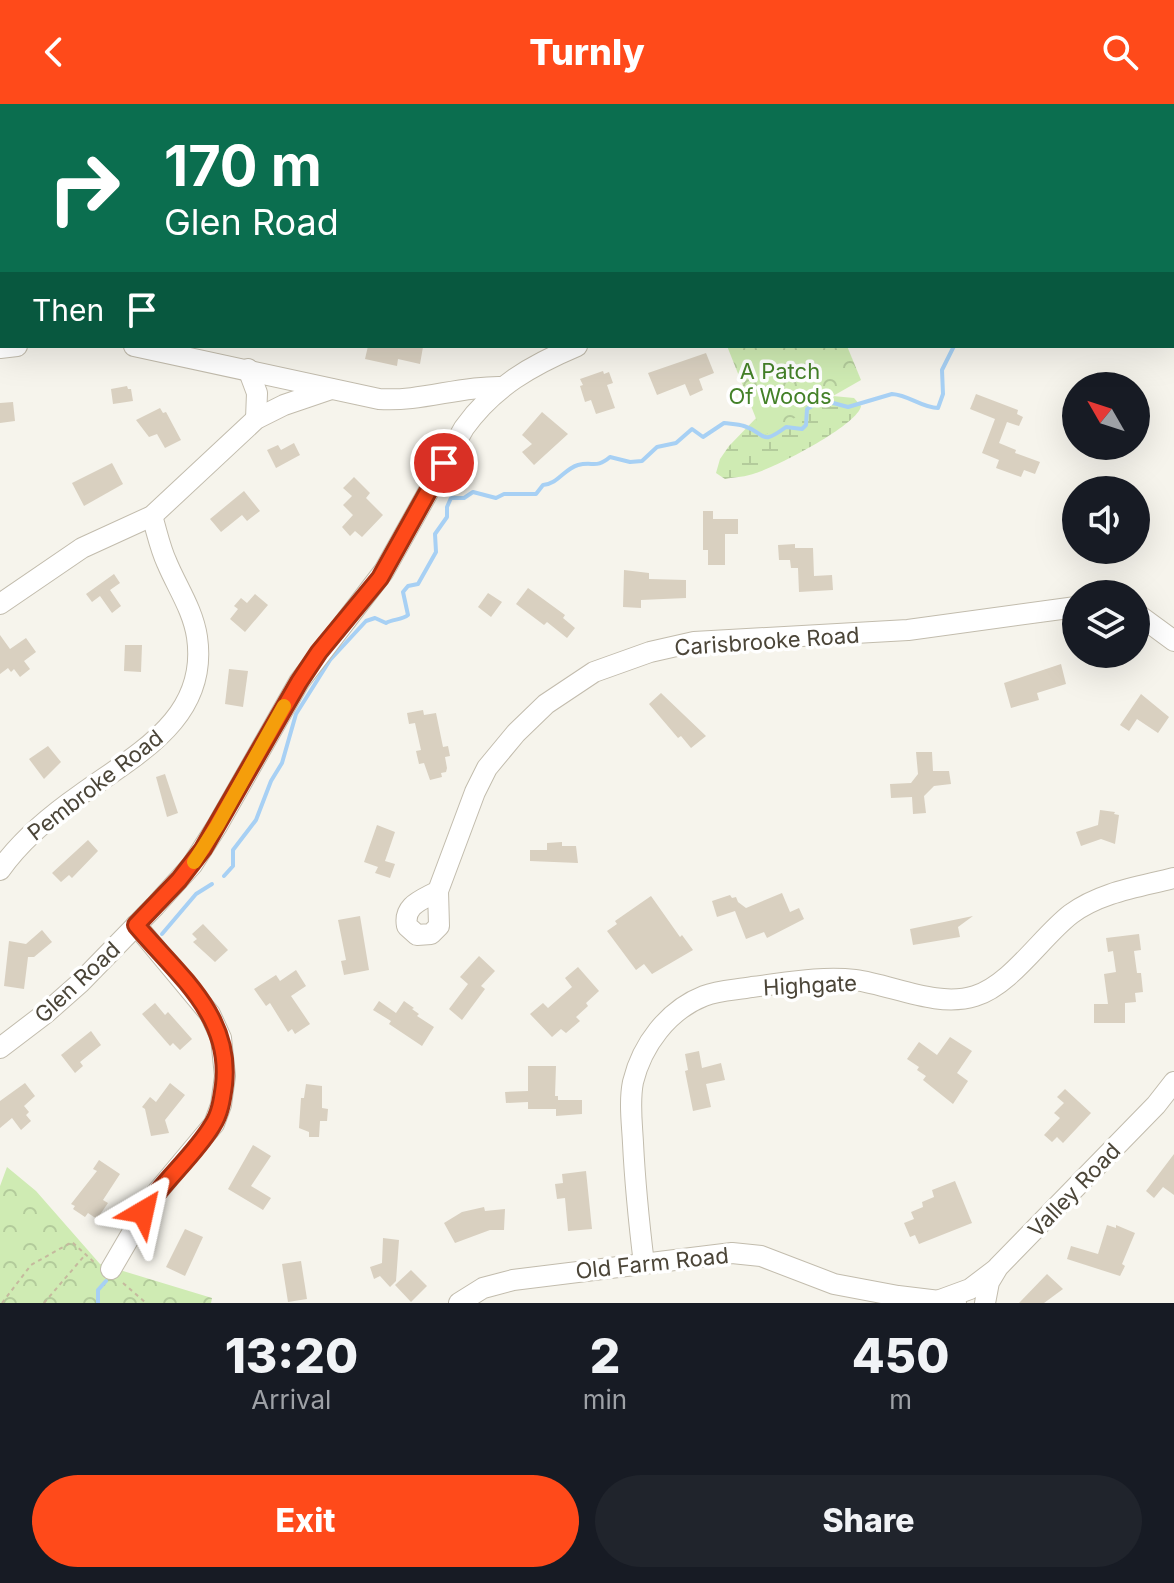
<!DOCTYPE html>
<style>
:root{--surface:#171b24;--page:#20242c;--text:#f1f3f6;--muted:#9ea1a6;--accent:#ff4a1a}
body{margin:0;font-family:Inter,sans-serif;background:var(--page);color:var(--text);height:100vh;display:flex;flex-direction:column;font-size:30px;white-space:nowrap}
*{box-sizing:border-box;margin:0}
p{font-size:26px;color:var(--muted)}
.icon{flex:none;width:44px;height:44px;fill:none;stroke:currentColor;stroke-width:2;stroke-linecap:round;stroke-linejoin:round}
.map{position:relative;height:1199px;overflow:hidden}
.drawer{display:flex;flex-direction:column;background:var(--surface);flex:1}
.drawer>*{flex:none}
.guide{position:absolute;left:0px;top:0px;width:1174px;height:244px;box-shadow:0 8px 32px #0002;background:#0b6e4f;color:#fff;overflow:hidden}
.needle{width:52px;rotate:309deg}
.buttons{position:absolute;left:1062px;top:268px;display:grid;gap:16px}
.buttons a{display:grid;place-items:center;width:88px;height:88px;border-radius:50%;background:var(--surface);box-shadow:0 8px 32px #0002;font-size:40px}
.pin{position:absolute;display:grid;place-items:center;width:68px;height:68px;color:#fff;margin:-34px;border:4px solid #fff;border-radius:50%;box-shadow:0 2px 8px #0007}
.me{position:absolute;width:88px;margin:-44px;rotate:36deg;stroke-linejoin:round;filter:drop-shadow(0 0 6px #0008)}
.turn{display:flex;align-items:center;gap:28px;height:168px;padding:0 32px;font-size:36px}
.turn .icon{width:104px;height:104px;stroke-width:2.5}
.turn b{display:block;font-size:56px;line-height:68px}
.then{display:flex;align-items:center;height:76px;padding:0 32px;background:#0003;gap:16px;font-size:30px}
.eta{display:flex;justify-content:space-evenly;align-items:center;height:136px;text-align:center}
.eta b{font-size:48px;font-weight:800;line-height:56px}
.action{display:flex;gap:16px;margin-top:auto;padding:16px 32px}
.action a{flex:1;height:92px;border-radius:48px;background:var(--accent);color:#fff;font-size:32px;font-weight:800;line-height:92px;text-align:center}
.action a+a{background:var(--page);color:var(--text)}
header{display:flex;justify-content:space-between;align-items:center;height:104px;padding:0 32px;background:var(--accent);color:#fff;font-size:36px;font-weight:800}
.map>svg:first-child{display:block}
</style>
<header><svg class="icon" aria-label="back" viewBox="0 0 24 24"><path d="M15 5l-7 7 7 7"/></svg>Turnly<svg class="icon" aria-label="search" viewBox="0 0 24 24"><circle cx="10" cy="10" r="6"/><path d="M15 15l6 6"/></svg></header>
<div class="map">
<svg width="1174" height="1199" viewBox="0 0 1174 1199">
<defs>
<pattern id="wetland-marsh" width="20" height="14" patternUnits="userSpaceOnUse" patternTransform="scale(2)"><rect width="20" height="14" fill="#cfebb3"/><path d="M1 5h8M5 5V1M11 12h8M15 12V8" fill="none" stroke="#b3cb9b"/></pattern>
<pattern id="park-crowns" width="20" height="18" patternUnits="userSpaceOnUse" patternTransform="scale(2)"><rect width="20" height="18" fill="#cfebb3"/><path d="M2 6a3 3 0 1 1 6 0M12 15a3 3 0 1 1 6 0" fill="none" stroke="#b3cb9b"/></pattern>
</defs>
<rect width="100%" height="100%" fill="#f6f4ec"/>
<path fill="url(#wetland-marsh)" d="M833,292L854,294L861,302C858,321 776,363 756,369C746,373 735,373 725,375L716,369L720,355L729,342L760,310L815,293Z"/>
<g fill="url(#park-crowns)">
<path d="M727,242H847L861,276L763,332Z"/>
<path d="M7,1063L36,1087L100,1160L212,1194L211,1199H0V1082Z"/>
</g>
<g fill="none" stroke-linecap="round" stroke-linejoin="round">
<g stroke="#a7d0f4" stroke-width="4">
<path d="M1172,149L1174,148"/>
<path d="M224,772L233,762V746L256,716L271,677L282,659L296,610L330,556L366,517L375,514L386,519C393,515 402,516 408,511L403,488L408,482L418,480L436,448L435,430L447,413V403L451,394H464L473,388L496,394L504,390H536L543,381C558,380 564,365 578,361C593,357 596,365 610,353L630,358L642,357L657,343L676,339L692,325L703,333L724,319C731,320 738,320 744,322C767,329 759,343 786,323L802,325L806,321L807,305L822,296L848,303L892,290C909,291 922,304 938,304L943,290L942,266L954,242"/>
<path d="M162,830L196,790L212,780"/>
<path d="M98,1199V1186L106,1177"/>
</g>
</g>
<g fill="#d9d0c0">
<path d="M368,242H416L423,243L420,260L398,255L397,262L365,255Z"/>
<path d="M706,249L714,269L699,275L703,286L690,292L685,280L657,291L648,269Z"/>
<path d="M603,267L604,270L609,268L613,279L607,281L615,304L596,310L591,296L585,298L580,282L583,281L580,275Z"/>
<path d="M127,282L128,285H131L133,297L113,300L111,285Z"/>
<path d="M976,290L1018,306L1017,310L1023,313L1019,322L1007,318L999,339L1016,346L1015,349L1040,358L1035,370L1024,366L1021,373L996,364L999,356L982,349L995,315L970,305Z"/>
<path d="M13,298L15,317L0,319V299Z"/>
<path d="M160,304L163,309L166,308L181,336L165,344L157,330L149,333L136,316Z"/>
<path d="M542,308L568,330L534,361L522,348L532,340L522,331Z"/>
<path d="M294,339L300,351L276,364L267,346L278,341L281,346Z"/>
<path d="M112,359L123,380L84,402L72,379Z"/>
<path d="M354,373L370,389L366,394L383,411L362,433L355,427L350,432L342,423L353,411L343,401L352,392L343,384Z"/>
<path d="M244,387L260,407L247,417L242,411L221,428L210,415Z"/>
<path d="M703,407H713V415H738V430H725V461H708V446H703Z"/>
<path d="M795,440V444H813L814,472L832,471L833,486L799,488L798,464H791L790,456H779L778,441Z"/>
<path d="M624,466L649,469V475L686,476V494L641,496V504L623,503Z"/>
<path d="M114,470L120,479L110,486L121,502L112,509L100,492L92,498L86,490Z"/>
<path d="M528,484L565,511L563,514L575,524L567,534L547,518L544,521L516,500Z"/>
<path d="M488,489L502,498L491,513L478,503Z"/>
<path d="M255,490L268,501L245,528L230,515L238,505L234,502L241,494L247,499Z"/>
<path d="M0,531L10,545L26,534L36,548L24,557L30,565L20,573L14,565L11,568L8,564L0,570Z"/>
<path d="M125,541H142L141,568L124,567Z"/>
<path d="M1061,560L1066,580L1037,589L1039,596L1011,604L1004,579Z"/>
<path d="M229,565L248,567L243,603L225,600Z"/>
<path d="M661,589L706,632L691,644L681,632L678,634L649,600Z"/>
<path d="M1141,590L1169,613L1158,629L1137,615L1129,627L1120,621Z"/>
<path d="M423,606L424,611L436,609L443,643L448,642L450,652L445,653L447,664L446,668L441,669L442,673L430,676L424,659L419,660L416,647L421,646L415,619L409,620L407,609Z"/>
<path d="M48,642L61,658L44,675L29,655Z"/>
<path d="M916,648H932L933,667H949L951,680L934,682L924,692L926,709L913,710L912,693L891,694L890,680L911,679L918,670Z"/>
<path d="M165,670L178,709L167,713L156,673Z"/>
<path d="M1100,706L1115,708L1114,710L1119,711L1115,740L1101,735L1081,742L1076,728L1098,721Z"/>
<path d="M377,721L395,728L385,757L395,760L390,774L375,769L378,763L364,758Z"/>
<path d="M88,736L98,747L72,774L69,771L61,778L52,769Z"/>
<path d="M562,738V742H576L578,759L530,757V746H547V739Z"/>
<path d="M782,789L790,808L799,804L804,815L767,834L764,828L746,835L735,807L717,813L712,797L730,791L732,794L736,793L738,798L746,804Z"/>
<path d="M651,792L680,833L682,831L693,846L652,870L644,860L636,866L607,827L617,820L615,817Z"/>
<path d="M360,812L369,866L344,871L341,857L346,856L338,816Z"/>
<path d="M973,812L958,823L960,833L913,841L910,825Z"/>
<path d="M203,820L228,846L215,858L193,838L197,835L192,830Z"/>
<path d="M42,826L52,838L34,853H28L24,885L4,882L9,837L26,840Z"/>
<path d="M1139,830L1141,846L1134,847L1137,869H1141L1143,888L1135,889L1136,898L1125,899V919H1094V900H1108L1104,870L1116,868L1113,847L1108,848L1106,834Z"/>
<path d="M479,852L495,867L481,882L485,885L462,916L449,905L468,880L460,873Z"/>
<path d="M578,863L599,887L586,899L588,902L576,913L580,917L566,929L561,925L552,933L530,910L543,899L548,904L572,883L565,874Z"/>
<path d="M296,866L306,882L291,892L310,920L295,930L292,925L288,928L270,899L266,902L254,885L276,871L280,877Z"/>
<path d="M379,897L396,909L404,897L414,904L412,905L419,910L417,912L434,923L422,942L389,920L391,917L373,906Z"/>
<path d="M155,899L165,911L168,908L192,935L180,946L173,939L170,942L142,910Z"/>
<path d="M91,927L101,941L80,958L83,962L75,969L61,951Z"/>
<path d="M950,933L972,947L957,969L968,977L953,1000L923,976L926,972L917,966L919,963L907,955L919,938L937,951Z"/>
<path d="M699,947L702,964L721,959L725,976L706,980L711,1003L693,1007L685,967L688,966L685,950Z"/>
<path d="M528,962H556L555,992H558V996H582V1010L556,1012V1005H528V998L506,999L505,988L528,987Z"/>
<path d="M25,979L35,992L24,1002L29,1008L26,1011L31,1017L21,1026L12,1014L0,1024V997Z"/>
<path d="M170,979L185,991L165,1016L169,1029L151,1032L145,1005L142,1003L150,993L156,998Z"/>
<path d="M306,980L322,982V1004L328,1005L327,1017H320L319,1033H309V1028L299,1024L301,994H304Z"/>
<path d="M1065,985L1091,1009L1063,1039L1057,1033L1052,1038L1044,1031L1060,1014L1054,1009L1064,999L1057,993Z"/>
<path d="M253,1041L271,1052L251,1082L271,1094L263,1106L228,1085Z"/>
<path d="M1174,1050V1091L1163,1083L1154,1094L1146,1087Z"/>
<path d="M99,1056L120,1070L103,1096L108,1099L97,1115L88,1109L85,1113L73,1105L75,1102L71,1100L97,1067L93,1065Z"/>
<path d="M586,1067L592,1125L568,1127L565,1094L557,1095L555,1080L563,1079L562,1070Z"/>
<path d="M955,1077L972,1119L919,1140L915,1131L910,1133L904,1119L914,1115L911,1108L923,1103L922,1098L934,1093L932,1086Z"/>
<path d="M484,1103L485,1107L505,1105L504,1126H490L455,1139L444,1119L462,1108Z"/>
<path d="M1107,1121L1116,1124V1121L1135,1129L1122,1160L1125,1162L1120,1172L1067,1155L1071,1142L1098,1150Z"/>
<path d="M185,1125L203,1133L185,1172L166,1163Z"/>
<path d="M383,1134L399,1136L396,1177L390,1183L380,1172L374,1175L370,1163L382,1159Z"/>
<path d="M301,1157L307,1195L288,1198L282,1160Z"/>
<path d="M411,1166L427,1182L411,1198L395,1181Z"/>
<path d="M1047,1170L1063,1185L1044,1199H1019Z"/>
</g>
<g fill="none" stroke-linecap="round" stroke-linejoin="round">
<defs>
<g id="minor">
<path d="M205,0L208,2"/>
<path d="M411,0V2"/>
<path d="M1006,0L1008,2"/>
<path d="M573,2L574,0"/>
<path d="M1172,4L1174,3"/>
<path d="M134,242L379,295C421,298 459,282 501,283"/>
<path d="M0,244L17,242"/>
<path d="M248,265L257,289L256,315"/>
<path d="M0,500L82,444L152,412L256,315L284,301L331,285"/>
<path d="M1136,509L1174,537"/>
<path d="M0,766C21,736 50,712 80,691C135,651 209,615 197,533C193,506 177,483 167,459C160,444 157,428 152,412"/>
<path d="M438,787C422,796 403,801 407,822L417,831L431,830L439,822L438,787L475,688L487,664L516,629L546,600L594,568L650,548L694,538L908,526L1076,503"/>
<path d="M0,944L46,909L80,879L155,802L192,761L217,722L299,578L384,467L464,324C493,283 532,261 577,242"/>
<path d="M644,1160C639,1119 635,1079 633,1039C632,1019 629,998 633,978C642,941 668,906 704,892C719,886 736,886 752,883C786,879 821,872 855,876C893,881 937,904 975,892C1011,881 1042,832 1071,810C1101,788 1139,783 1174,774"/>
<path d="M111,1165L153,1093L214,1020L221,1001L225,972L221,934L210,910L136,821"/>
<path d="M940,1196L970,1185L995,1166"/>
<path d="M459,1199L483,1184L513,1176L732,1149L761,1152L834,1180L898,1192L956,1199"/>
<path d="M985,1199L989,1178L998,1163L1156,1001L1174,978"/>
</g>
</defs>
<use href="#minor" stroke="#c2bcad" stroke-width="22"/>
<g stroke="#c5b99e" stroke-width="2" stroke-dasharray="4 4" stroke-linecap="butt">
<path d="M123,1179L146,1199"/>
<path d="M2,1199L31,1161L72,1138L95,1159"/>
<path d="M44,1199L85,1151"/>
</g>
<use href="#minor" stroke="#fff" stroke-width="20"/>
</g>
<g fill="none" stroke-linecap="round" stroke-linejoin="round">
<defs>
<path id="route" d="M143,1108C163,1077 193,1053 212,1022C220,1010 222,996 224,981C232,911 177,870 136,821L179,776L203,745L299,578L319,548L380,474L444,359"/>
</defs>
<use href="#route" stroke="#a63011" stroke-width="20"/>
<use href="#route" stroke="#ff4a1a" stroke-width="14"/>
<path stroke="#f59e0b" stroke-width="14" d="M194,758L217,722L284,602"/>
</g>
<g text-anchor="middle" stroke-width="7" stroke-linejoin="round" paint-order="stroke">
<g font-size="22" fill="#448128" stroke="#fff">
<text x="780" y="275">A Patch<tspan x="780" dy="25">Of Woods</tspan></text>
</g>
<g font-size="22" fill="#4b4538" stroke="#fff">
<text transform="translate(767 537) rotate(-4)" y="8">Carisbrooke Road</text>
<text transform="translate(95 681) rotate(-38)" y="8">Pembroke Road</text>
<text transform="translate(77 878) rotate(-43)" y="8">Glen Road</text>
<text transform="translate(810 881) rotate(-3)" y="8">Highgate</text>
<text transform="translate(1074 1086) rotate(-46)" y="8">Valley Road</text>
<text transform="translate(652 1159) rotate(-6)" y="8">Old Farm Road</text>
</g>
</g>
</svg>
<div class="buttons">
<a><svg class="needle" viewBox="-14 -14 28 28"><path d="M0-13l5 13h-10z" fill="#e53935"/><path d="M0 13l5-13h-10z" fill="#9ea1a6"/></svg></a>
<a><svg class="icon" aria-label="sound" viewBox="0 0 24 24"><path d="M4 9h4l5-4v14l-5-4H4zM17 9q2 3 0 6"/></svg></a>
<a><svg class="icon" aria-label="layers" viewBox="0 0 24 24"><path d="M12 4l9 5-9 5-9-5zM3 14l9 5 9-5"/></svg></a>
</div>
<div class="pin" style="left:444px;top:359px;background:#d93025"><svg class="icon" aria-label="arrive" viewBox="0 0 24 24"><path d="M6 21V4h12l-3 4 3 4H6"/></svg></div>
<svg class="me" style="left:143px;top:1108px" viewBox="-20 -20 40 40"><path d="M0-17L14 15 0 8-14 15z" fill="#ff4a1a" stroke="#fff" stroke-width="4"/></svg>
<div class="guide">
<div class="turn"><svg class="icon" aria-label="right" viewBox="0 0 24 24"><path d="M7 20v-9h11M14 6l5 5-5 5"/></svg><div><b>170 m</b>Glen Road</div></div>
<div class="then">Then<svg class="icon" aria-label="arrive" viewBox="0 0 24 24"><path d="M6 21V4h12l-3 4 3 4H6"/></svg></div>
</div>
</div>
<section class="drawer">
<div class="eta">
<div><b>13:20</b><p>Arrival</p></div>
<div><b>2</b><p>min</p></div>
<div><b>450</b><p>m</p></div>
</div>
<div class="action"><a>Exit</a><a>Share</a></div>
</section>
